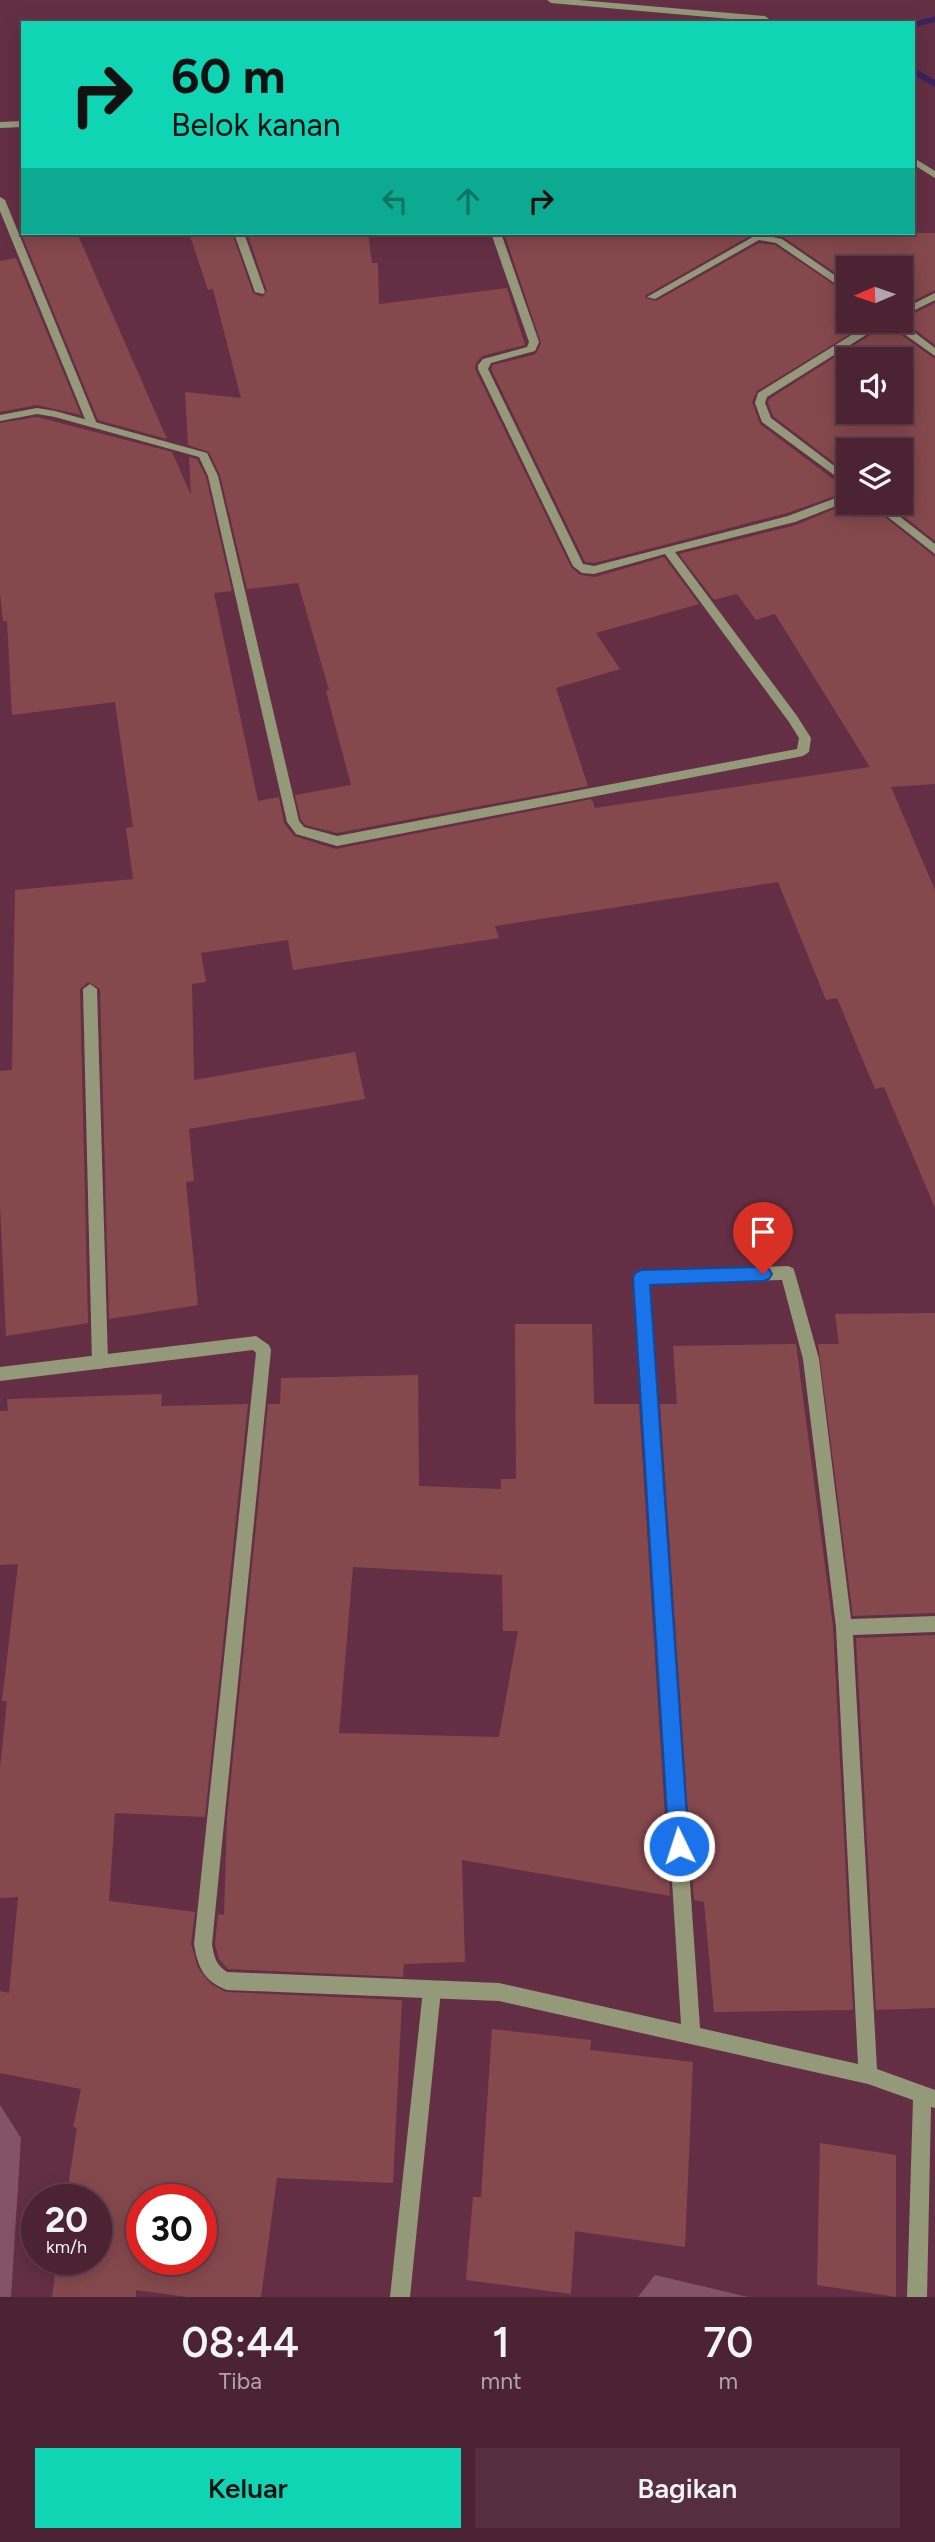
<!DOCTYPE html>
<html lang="id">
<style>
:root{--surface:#4b2333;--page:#552f3f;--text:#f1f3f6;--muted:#b2a4ac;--line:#62404e;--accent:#0fd5b4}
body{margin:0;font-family:Figtree,sans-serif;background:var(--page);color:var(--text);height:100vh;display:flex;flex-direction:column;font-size:26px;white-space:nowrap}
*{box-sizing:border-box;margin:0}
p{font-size:23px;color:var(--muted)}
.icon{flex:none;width:38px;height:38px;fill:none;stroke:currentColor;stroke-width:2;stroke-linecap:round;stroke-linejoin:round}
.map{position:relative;height:2297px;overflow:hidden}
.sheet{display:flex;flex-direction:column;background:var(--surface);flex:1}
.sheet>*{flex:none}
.banner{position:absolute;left:21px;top:21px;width:894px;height:214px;border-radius:0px;box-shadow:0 4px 18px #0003,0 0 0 2px var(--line);background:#0fd5b4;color:#111;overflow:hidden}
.needle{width:46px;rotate:268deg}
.tools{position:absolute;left:836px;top:256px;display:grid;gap:14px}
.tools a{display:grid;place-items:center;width:77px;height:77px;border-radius:0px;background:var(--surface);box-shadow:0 4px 18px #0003,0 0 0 2px var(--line);font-size:35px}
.speed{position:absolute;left:21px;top:2184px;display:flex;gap:14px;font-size:35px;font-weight:700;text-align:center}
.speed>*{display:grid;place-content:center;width:91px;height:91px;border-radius:50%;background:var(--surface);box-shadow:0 4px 18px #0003,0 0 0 2px var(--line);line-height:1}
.speed small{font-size:18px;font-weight:400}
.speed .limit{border:10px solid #d22;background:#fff;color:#111}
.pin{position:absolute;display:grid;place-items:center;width:60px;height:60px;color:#fff;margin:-72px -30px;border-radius:50% 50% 50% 0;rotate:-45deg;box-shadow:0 0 7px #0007}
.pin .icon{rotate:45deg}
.me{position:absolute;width:77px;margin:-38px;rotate:356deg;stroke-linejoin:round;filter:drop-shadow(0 0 5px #0008)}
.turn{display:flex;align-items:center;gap:24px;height:147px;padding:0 35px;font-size:32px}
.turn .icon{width:91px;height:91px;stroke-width:2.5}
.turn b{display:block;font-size:49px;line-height:60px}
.lanes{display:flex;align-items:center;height:66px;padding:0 35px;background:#0003;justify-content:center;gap:35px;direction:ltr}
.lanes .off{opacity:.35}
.eta{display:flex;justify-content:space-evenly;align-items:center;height:119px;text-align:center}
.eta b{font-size:42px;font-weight:600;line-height:49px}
.button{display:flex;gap:14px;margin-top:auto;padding:14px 35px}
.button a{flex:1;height:80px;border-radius:0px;background:var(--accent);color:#111;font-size:28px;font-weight:600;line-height:80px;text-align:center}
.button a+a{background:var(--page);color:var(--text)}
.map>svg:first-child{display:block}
</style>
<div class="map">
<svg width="935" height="2297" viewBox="0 0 935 2297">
<rect width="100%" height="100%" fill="#642f44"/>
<g fill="#835465">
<path d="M0,2105L21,2138L11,2297H0Z"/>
<path d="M655,2275L748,2297H638Z"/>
</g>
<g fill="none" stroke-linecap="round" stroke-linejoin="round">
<g fill="#38235e" fill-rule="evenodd">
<path d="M935,16V22L914,27V23H910Z"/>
<path d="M914,68L935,80V87L914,75Z"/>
</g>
</g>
<g fill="#85494d" fill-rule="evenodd">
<path d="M21,233H77L167,439L98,420Z"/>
<path d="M189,233H232L253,293L262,297L267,291L247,233H368L372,263H378L379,304L507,288L525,345L482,356L476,363L475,369L571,567L580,575L595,577L664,557L699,604L596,633L620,669L556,688L588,786L337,833L305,825L301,820L295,795L351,785L326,691L329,690L298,583L247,589L220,475L209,452L188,445L185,392L241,398L213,289L208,290Z"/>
<path d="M504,233H755L646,295L645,298L656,301L759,243L775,245L849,295V320H873L757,391L752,402L760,424L849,491L787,513L594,563L585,562L491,369L493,365L536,354L541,343Z"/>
<path d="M765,233H935V290L901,307V268H849V282L783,237Z"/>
<path d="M16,258L81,415L37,405L0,412V261Z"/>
<path d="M935,303V345L902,319Z"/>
<path d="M890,327L935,359V541L886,502H901V450H849V474L773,416L768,403L769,399L875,332ZM849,359H901V411H849Z"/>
<path d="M37,417L172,452L191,495L189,457L197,459L206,477L232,591L214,593L258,801L279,797L284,823L294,836L336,849L592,799L595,808L870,767L775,614L756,620L737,594L714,600L679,554L796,525L851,502H866L935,557V784L891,787L935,890V1208L884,1087L875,1089L837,998L826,1000L778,882L495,926L499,938L293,970L288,940L201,953L206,982L192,984L194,1080L355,1052L365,1099L189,1129L194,1181L186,1182L198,1305L109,1319L100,989L88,982L80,989L88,1323L6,1336L0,1204V1071L12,1070L15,890L133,879L126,828L133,827L115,702L12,715L7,621H3L0,593V423Z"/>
<path d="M935,1313V1613L853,1616L818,1344H839L835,1314Z"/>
<path d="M515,1324H592L594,1404H639L670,1896L462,1860L465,1962L404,1964L403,1977L228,1969L219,1959L215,1944L218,1914L224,1915L227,1818L268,1404H280L281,1378L418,1375L419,1486L501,1489V1479H516ZM353,1567L502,1575L503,1631H518L499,1737L339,1733Z"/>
<path d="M796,1344L833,1627L853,2010L714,2012L704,1902L694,1900L660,1404H677L673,1346Z"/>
<path d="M162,1394L161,1406L248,1404L205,1817L115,1813L109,1901L195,1912L191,1944L198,1968L211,1984L226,1992L402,2000L393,2183L277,2178L261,2297H187L136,2290V2297H52L57,2259H96V2200H66L77,2128L73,2127L81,2089L0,2073V1991L9,1993L18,1897L0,1898V1768L7,1701H2L18,1564L0,1565V1411H8L7,1399ZM142,2200H201V2259H142Z"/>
<path d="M935,1635V2008L876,2010L856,1638Z"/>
<path d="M492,2029L591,2040L590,2050L693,2062L685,2247L575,2231L571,2294L466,2280L473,2197H481Z"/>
<path d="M820,2143L896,2155V2297L817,2285Z"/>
</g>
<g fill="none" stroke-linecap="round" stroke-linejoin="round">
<g fill="#94997a" fill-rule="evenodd">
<path d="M0,197L5,200L97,424L96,426H88L87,424L0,211Z"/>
<path d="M234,233H244L265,292L263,294L255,292Z"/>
<path d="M90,984L97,989L108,1362L105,1367L100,1369L95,1367L92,1362L83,989Z"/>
<path d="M432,1981L438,1984L441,1990L410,2297H390L423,1990L426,1984Z"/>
</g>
<g fill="#94997a" fill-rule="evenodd">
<path d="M547,0H579L765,16L769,19L765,22L551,3Z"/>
<path d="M23,121V127L0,128V122Z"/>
<path d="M914,158L935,171V178L914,165Z"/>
<path d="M491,233H501L539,342L535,351L491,363L488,369L583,564L594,566L788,516L849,493V501L795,522L675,552L797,716L811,738L809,752L803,756L337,846L296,834L287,822L208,476L199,457L55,417L37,414L0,421V415L37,408L55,411L207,453L218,476L299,821L304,827L337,836L797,749L799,738L789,722L665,554L594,574L582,573L573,566L478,369V365L483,359L527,347L529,342Z"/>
<path d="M758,234L782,239L849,285V293L776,243L759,240L655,299L647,297Z"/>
<path d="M935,293V300L901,317V310Z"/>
<path d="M881,320H898L935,348V356L890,324L874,330L767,397L765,403L771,418L849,477V486L762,422L755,403L758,393L866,326Z"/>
<path d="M869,502H881L935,544V554Z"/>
<path d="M788,1266L793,1268L795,1273L819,1359L851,1619L935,1616V1632L853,1635L877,2069L935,2090V2108L931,2107L927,2297H907L913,2100L868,2084L499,2001L227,1990C204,1981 198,1968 194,1944L256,1353L253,1350L0,1381V1367L256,1336L269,1345L271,1350L212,1944C214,1957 216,1965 227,1972L499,1983L681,2024L634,1278L636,1273L641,1271ZM782,1280L803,1359L836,1627L858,2064L700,2028L649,1284Z"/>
</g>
</g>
<path fill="#1a73e8" stroke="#114b97" stroke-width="2" d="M763,1267L769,1269L772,1274L769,1279L763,1281L650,1285L689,1846L686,1853L679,1856L672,1853L669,1846L633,1278L635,1273L641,1270Z"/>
</svg>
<div class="tools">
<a><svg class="needle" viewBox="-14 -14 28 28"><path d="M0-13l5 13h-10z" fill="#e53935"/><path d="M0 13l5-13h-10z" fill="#b2a4ac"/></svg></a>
<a><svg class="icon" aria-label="sound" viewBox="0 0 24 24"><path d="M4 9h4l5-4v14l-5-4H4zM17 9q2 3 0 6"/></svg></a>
<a><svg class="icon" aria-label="layers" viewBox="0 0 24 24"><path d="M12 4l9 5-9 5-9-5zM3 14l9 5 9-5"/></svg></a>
</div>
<div class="speed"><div>20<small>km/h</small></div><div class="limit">30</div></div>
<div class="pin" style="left:763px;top:1274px;background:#d93025"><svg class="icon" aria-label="arrive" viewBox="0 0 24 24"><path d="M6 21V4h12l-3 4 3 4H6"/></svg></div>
<svg class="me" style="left:679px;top:1846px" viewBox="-20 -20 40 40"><circle r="17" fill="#1a73e8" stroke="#fff" stroke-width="3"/><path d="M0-11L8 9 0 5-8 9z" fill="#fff"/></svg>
<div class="banner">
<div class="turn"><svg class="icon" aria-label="right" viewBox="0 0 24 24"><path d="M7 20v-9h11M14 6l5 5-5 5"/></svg><div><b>60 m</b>Belok kanan</div></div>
<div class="lanes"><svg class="icon off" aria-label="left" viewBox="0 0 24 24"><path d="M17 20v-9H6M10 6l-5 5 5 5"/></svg><svg class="icon off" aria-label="ahead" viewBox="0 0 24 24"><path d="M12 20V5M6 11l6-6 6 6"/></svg><svg class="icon" aria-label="right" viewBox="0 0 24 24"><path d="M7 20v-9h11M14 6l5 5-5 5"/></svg></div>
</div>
</div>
<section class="sheet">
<div class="eta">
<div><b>08:44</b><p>Tiba</p></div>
<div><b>1</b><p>mnt</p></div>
<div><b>70</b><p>m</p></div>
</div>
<div class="button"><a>Keluar</a><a>Bagikan</a></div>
</section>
